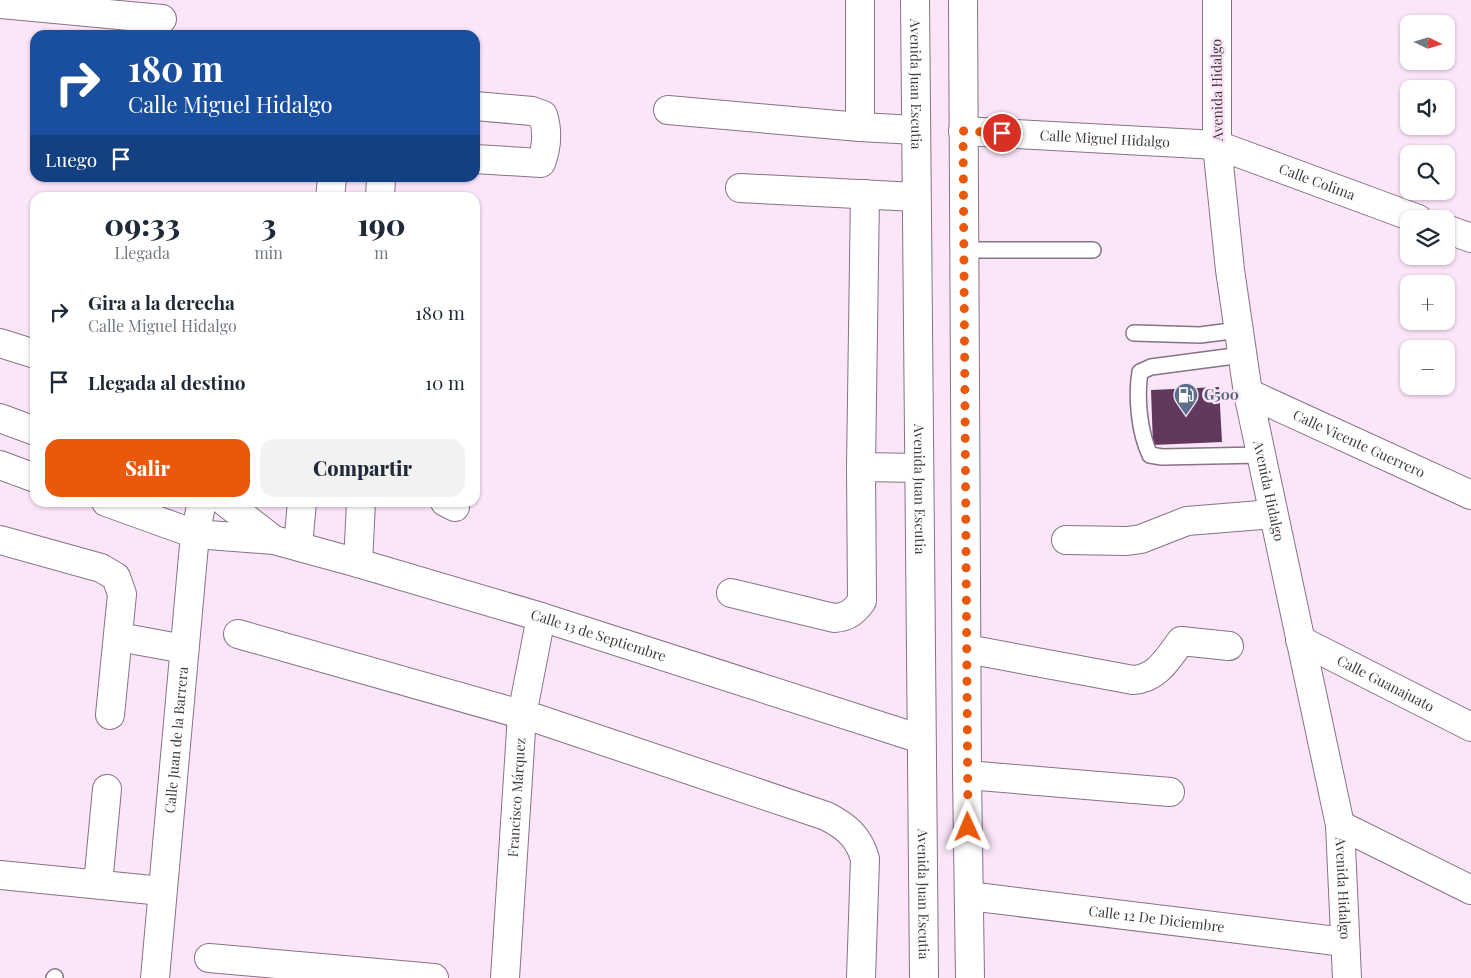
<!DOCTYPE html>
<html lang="es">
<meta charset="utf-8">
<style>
:root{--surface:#fff;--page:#f2f2f3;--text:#1f2937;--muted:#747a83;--accent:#ea580c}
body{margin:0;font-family:"Playfair Display",serif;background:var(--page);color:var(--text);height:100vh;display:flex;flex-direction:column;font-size:19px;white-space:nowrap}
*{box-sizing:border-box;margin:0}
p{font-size:16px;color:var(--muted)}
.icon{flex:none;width:28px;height:28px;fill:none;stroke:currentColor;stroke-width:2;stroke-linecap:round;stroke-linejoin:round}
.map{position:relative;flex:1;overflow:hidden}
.drawer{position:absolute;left:30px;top:192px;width:450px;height:315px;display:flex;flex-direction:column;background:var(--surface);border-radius:15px;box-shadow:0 1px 4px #0004}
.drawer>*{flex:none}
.top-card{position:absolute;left:30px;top:30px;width:450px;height:152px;border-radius:15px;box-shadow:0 1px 4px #0004;background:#1a4fa0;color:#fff;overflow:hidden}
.needle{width:32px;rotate:95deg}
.buttons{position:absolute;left:1400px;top:15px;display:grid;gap:10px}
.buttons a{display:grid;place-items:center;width:55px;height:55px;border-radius:10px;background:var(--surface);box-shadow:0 1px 4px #0004;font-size:25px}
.pin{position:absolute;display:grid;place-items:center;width:42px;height:42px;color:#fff;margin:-21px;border:2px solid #fff;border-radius:50%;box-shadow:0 1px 5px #0007}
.me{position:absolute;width:55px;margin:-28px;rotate:359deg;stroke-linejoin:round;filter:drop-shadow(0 0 4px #0008)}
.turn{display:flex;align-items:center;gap:18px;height:105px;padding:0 15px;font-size:22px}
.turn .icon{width:65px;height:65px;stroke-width:2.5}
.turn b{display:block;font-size:35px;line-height:42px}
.then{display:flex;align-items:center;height:48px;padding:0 15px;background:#0003;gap:10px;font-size:19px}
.eta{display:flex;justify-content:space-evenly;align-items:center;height:85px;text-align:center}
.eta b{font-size:30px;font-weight:800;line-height:35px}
.action{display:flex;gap:10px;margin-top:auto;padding:10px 15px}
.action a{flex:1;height:58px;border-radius:15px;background:var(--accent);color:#fff;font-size:20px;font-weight:800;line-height:58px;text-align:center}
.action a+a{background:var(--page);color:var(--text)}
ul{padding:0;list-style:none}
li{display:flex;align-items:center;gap:15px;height:70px;padding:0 15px}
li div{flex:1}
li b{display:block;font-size:19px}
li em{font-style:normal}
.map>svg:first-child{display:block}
</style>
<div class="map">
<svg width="1471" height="978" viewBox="0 0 1471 978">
<rect width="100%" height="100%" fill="#fbe5f9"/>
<path fill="#60395d" d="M1219,387L1222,442L1153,445L1151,390Z"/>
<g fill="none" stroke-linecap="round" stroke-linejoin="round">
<defs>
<g id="lane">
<path d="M964,250H1093"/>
<path d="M1134,333L1200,335L1239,330"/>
<path d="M1242,355L1151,367L1140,372C1136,397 1139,432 1150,455L1162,457L1261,455"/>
<path d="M54,978L55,977"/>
</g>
<g id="street">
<path d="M0,4L162,19"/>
<path d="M475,106L532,111L543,115C548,131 547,147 541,163L475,159"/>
<path d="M668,110L860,127V0"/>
<path d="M860,127L916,130"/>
<path id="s1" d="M963,131L1217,145L1418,219"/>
<path d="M740,188L916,197"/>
<path d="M330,198L332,178"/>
<path d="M380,198L381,178"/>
<path d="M1446,229L1471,238"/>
<path d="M0,343L35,354"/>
<path id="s2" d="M1248,393L1471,495"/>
<path d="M0,418L35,431"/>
<path d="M0,465L35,478"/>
<path d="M861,467L919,468"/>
<path id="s3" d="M106,502L195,534L274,540L358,563L541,617L921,739"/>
<path d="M225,502L274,540"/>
<path d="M445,502L455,507"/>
<path d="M0,540L101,568L116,577L122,594L110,715"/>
<path d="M1066,540L1127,541L1141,539L1187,521L1273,514"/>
<path d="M298,546L302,502"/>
<path d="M358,563L361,502"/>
<path d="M731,593L834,618C848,617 854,612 862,601L861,467L865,194"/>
<path d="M238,634L538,719L826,816C846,826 859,837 865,859L861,978"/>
<path d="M119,637L184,649"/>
<path id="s4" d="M1300,640L1471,727"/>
<path d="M967,649L1133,680C1157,679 1168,658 1181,641L1229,646"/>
<path d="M967,775L1170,792"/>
<path d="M1340,825L1471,890"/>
<path d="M0,875L162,891"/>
<path d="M98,884L107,789"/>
<path id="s5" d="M969,896L1344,942"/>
<path d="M209,958L434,978"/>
<path id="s6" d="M155,978L195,534L202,502"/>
<path id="s7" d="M505,978L522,715L541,617"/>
</g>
<g id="secondary">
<path id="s8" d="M915,0L924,978"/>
<path d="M963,0L967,775L970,978"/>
<path id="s9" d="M1217,0V145L1230,270L1248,393L1340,825L1347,978"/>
</g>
</defs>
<use href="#lane" stroke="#867384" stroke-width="18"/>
<use href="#street" stroke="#867384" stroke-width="30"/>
<use href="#secondary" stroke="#867384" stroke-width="30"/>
<use href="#lane" stroke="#fff" stroke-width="15"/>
<use href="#street" stroke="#fff" stroke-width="28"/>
<use href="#secondary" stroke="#fff" stroke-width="28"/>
</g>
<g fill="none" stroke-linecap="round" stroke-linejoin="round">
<path stroke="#ea580c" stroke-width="9" stroke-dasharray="0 16.2" d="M968,827L963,131L1002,133"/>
</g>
<defs>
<symbol id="fuel-pin" viewBox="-11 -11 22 30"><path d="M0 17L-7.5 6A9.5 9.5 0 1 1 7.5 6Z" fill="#5c6f8a" stroke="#fbe5f9"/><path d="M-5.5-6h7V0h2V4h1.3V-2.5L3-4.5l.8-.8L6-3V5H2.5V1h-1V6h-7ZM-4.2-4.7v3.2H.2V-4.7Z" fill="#fff"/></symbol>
</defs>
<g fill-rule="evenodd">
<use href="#fuel-pin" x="1172" y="381" width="28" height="38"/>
</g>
<g text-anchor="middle" stroke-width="5" stroke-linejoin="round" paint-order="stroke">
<g font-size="14" fill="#413941" stroke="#fbe5f9">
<text dy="5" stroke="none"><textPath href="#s8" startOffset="84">Avenida Juan Escutia</textPath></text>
<text transform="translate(1217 90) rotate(-91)" y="5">Avenida Hidalgo</text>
<text dy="5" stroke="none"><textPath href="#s1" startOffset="142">Calle Miguel Hidalgo</textPath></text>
<text dy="5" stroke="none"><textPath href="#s1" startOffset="361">Calle Colima</textPath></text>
<text dy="5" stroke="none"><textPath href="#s2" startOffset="122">Calle Vicente Guerrero</textPath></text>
<text dy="5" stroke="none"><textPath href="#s8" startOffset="489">Avenida Juan Escutia</textPath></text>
<text dy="5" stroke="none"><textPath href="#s9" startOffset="495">Avenida Hidalgo</textPath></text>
<text dy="5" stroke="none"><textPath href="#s3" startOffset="512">Calle 13 de Septiembre</textPath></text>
<text dy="5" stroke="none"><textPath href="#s4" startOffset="96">Calle Guanajuato</textPath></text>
<text dy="5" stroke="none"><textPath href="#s6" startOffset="239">Calle Juan de la Barrera</textPath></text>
<text dy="5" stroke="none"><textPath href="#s7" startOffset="181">Francisco Márquez</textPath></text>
<text dy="5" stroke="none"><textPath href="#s9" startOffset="900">Avenida Hidalgo</textPath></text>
<text dy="5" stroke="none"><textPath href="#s8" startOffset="894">Avenida Juan Escutia</textPath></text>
<text dy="5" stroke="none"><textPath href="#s5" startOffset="189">Calle 12 De Diciembre</textPath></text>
</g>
<g font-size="14" font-weight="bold" fill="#4e5e75" stroke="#fbe5f9" text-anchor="start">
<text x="1204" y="400">G500</text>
</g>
</g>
</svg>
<div class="buttons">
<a><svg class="needle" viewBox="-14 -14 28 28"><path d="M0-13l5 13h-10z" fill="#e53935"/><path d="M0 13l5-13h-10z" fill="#747a83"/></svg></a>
<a><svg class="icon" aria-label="sound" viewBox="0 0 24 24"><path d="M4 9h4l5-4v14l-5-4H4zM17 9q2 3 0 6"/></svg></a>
<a><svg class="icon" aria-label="search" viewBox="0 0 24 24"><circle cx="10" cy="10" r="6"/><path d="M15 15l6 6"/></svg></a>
<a><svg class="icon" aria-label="layers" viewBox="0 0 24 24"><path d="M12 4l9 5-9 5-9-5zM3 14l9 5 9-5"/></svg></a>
<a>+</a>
<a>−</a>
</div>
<div class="pin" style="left:1002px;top:133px;background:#d93025"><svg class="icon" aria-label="arrive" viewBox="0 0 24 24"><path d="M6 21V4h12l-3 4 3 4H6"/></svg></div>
<svg class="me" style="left:968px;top:827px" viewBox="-20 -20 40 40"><path d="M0-17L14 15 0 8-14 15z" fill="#ea580c" stroke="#fff" stroke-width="4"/></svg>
<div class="top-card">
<div class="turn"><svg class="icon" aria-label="right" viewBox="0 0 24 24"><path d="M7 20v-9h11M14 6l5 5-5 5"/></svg><div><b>180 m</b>Calle Miguel Hidalgo</div></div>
<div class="then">Luego<svg class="icon" aria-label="arrive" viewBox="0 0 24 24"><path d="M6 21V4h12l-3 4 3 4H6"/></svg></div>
</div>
<section class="drawer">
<div class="eta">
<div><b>09:33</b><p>Llegada</p></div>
<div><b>3</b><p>min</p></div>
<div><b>190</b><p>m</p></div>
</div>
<ul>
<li><svg class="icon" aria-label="right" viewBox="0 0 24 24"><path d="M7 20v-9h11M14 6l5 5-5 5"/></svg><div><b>Gira a la derecha</b><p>Calle Miguel Hidalgo</p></div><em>180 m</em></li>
<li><svg class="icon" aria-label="arrive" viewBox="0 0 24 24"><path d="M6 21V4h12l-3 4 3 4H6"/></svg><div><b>Llegada al destino</b></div><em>10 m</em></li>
</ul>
<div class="action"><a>Salir</a><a>Compartir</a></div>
</section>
</div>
